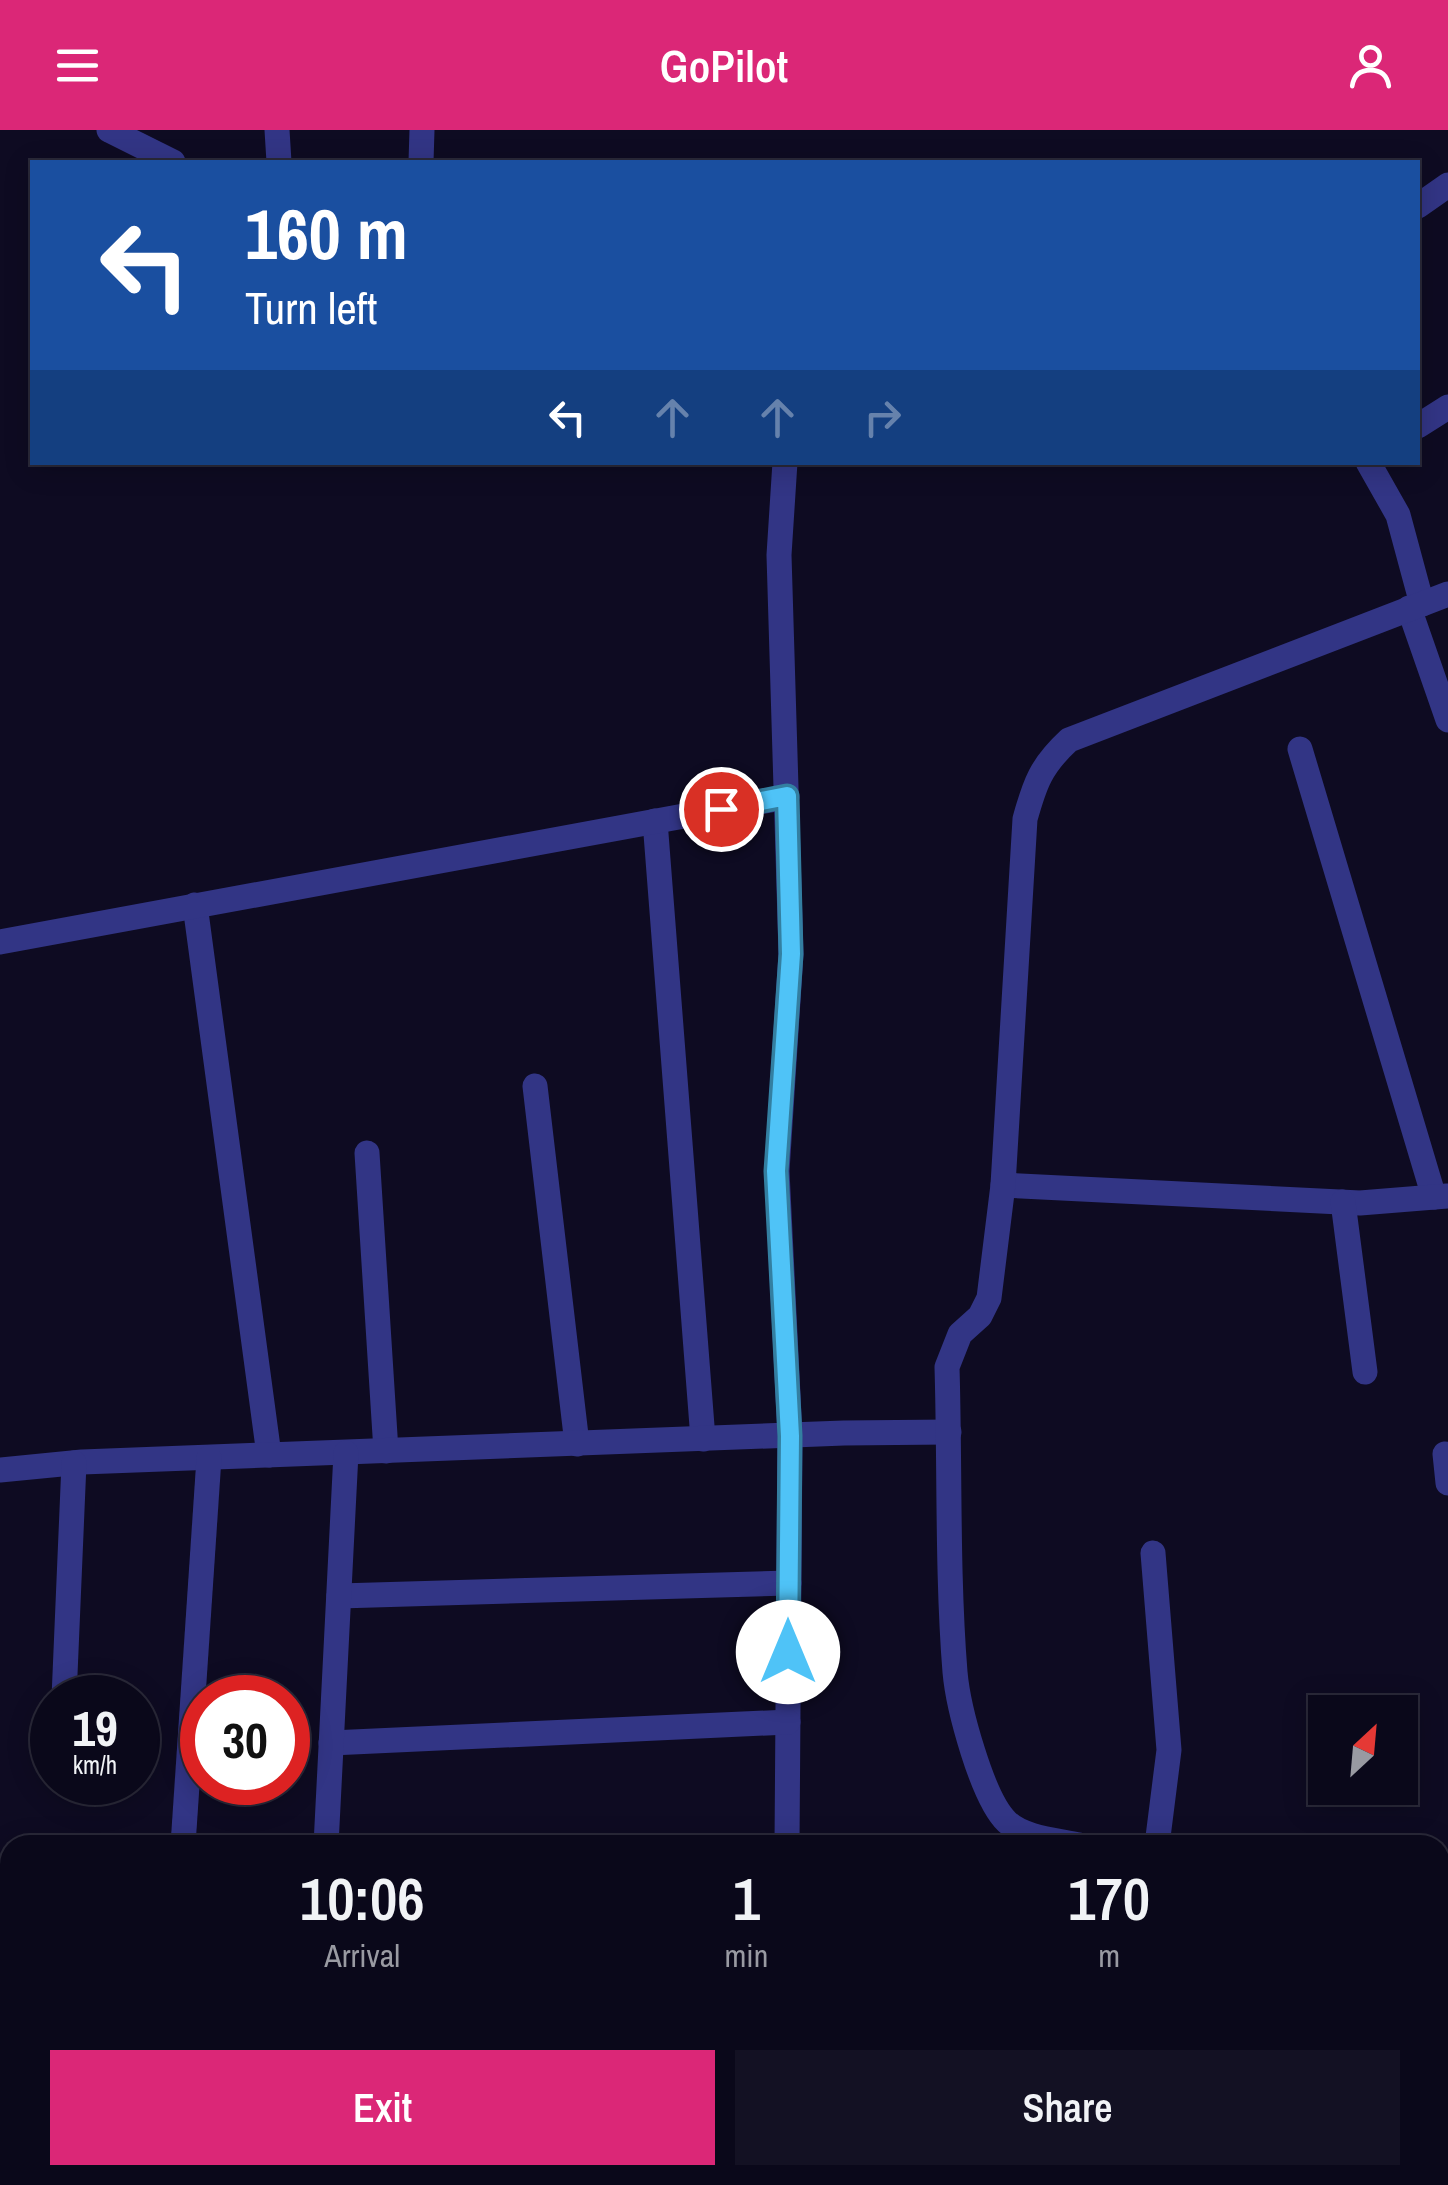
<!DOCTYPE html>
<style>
:root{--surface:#0a081a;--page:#131123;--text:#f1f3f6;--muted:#999aa2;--line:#2a2939;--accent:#db2777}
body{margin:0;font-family:"Archivo Narrow",sans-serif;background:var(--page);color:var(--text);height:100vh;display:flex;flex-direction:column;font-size:38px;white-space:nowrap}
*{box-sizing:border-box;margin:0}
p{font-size:32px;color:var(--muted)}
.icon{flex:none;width:55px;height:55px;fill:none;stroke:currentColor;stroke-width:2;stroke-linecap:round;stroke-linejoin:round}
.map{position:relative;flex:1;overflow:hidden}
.sheet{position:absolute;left:0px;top:1705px;width:1450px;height:350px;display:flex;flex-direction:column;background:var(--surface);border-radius:30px 30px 0 0;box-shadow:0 5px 25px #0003,0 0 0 2px var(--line)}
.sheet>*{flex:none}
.guide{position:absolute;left:30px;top:30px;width:1390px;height:305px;border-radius:0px;box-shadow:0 5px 25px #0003,0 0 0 2px var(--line);background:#1a4fa0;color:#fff;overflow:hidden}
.needle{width:65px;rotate:26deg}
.buttons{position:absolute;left:1308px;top:1565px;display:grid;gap:20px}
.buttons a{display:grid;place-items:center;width:110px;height:110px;border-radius:0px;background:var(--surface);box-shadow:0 5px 25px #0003,0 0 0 2px var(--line);font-size:50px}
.speed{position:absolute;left:30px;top:1545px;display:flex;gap:20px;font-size:50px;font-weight:700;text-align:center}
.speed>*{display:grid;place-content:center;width:130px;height:130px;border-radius:50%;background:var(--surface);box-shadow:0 5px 25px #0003,0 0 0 2px var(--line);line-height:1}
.speed small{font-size:25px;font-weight:400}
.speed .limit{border:15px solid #d22;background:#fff;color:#111}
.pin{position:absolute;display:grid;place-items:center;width:85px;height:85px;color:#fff;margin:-42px;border:5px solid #fff;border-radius:50%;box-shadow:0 2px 10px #0007}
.me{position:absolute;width:110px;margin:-55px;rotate:0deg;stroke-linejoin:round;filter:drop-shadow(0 0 8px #0008)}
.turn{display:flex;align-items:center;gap:35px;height:210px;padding:0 50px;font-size:45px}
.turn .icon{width:130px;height:130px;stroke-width:2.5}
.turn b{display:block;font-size:70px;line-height:85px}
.lanes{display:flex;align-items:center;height:95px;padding:0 50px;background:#0003;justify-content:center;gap:50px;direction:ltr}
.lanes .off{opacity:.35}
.eta{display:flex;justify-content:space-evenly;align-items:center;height:170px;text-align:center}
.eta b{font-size:60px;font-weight:600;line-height:70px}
.primary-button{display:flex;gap:20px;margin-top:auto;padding:20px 50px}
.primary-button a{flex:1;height:115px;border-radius:0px;background:var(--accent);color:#fff;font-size:40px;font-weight:600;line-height:115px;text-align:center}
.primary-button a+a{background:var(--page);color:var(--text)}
header{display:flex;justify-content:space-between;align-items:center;height:130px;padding:0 50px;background:var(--accent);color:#fff;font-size:45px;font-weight:600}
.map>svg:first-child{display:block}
</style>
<header><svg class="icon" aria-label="menu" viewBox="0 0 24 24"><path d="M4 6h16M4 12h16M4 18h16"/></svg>GoPilot<svg class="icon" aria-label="person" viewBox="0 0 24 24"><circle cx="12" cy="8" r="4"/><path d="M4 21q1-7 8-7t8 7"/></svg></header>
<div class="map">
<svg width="1448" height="2055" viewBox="0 0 1448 2055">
<rect width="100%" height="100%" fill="#0e0b22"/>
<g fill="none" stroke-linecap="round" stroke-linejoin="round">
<g stroke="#323585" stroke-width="25">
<path d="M109,0L173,32"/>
<path d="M277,0L279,32"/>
<path d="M421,32L422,0"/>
<path d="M1418,76L1448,55"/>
<path d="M1418,296L1448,277"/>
<path d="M785,332L779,425L791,824L777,1041L790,1306L787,1715"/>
<path d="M1368,332L1398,385L1422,474"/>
<path d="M1409,478L1448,590"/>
<path d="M1300,619L1434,1067"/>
<path d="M655,691L703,1309"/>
<path d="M195,775L269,1325"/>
<path d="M0,812L787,667"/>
<path d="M535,956L577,1314"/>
<path d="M367,1023L386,1321"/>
<path d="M1003,1055L1360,1073L1447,1066"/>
<path d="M1343,1072L1365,1242"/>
<path d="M1445,1324L1448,1353"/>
<path d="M0,1340L82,1332L844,1303L949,1302"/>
<path d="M1153,1423L1169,1620L1157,1715"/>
<path d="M339,1466L789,1453"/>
<path d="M64,1568L74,1333"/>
<path d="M331,1613L788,1592"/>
<path d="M183,1715L209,1328"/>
<path d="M326,1715L346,1323"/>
<path d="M1079,1715C1056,1710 1024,1708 1007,1692C982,1668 958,1577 955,1542C947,1443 950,1336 947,1237L960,1204L980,1186L989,1168L1003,1055L1025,689C1035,653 1041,636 1069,610L1448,464"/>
<path d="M0,1816H1"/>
<path d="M1440,1923L1448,1920"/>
<path d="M356,2045L359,2055"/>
<path d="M748,2045L755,2055"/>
<path d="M1249,2045L1254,2055"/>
</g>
</g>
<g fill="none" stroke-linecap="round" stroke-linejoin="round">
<defs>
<path id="route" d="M721,679L787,666L791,824L776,1041L790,1306L788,1522"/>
</defs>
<use href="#route" stroke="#337fa1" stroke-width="25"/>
<use href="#route" stroke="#4fc3f7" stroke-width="18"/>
</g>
</svg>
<div class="buttons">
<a><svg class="needle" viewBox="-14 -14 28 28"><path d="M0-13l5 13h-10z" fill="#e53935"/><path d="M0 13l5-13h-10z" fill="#999aa2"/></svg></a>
</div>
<div class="speed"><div>19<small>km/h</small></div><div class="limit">30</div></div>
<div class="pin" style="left:721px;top:679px;background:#d93025"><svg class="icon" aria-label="arrive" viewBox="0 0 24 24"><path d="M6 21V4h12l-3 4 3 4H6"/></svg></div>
<svg class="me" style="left:788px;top:1522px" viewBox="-20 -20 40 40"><circle r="19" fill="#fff"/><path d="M0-13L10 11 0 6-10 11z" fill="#4fc3f7"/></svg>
<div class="guide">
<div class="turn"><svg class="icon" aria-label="left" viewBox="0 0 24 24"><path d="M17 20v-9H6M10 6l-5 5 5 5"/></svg><div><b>160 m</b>Turn left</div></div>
<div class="lanes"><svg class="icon" aria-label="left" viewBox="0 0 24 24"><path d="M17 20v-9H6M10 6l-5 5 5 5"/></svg><svg class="icon off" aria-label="ahead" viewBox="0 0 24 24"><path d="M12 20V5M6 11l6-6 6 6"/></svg><svg class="icon off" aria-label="ahead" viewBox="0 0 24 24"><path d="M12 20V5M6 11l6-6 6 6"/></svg><svg class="icon off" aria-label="right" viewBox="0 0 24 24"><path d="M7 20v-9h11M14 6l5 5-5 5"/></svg></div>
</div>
<section class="sheet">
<div class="eta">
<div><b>10:06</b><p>Arrival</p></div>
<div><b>1</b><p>min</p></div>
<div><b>170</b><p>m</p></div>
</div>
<div class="primary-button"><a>Exit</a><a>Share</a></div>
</section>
</div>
